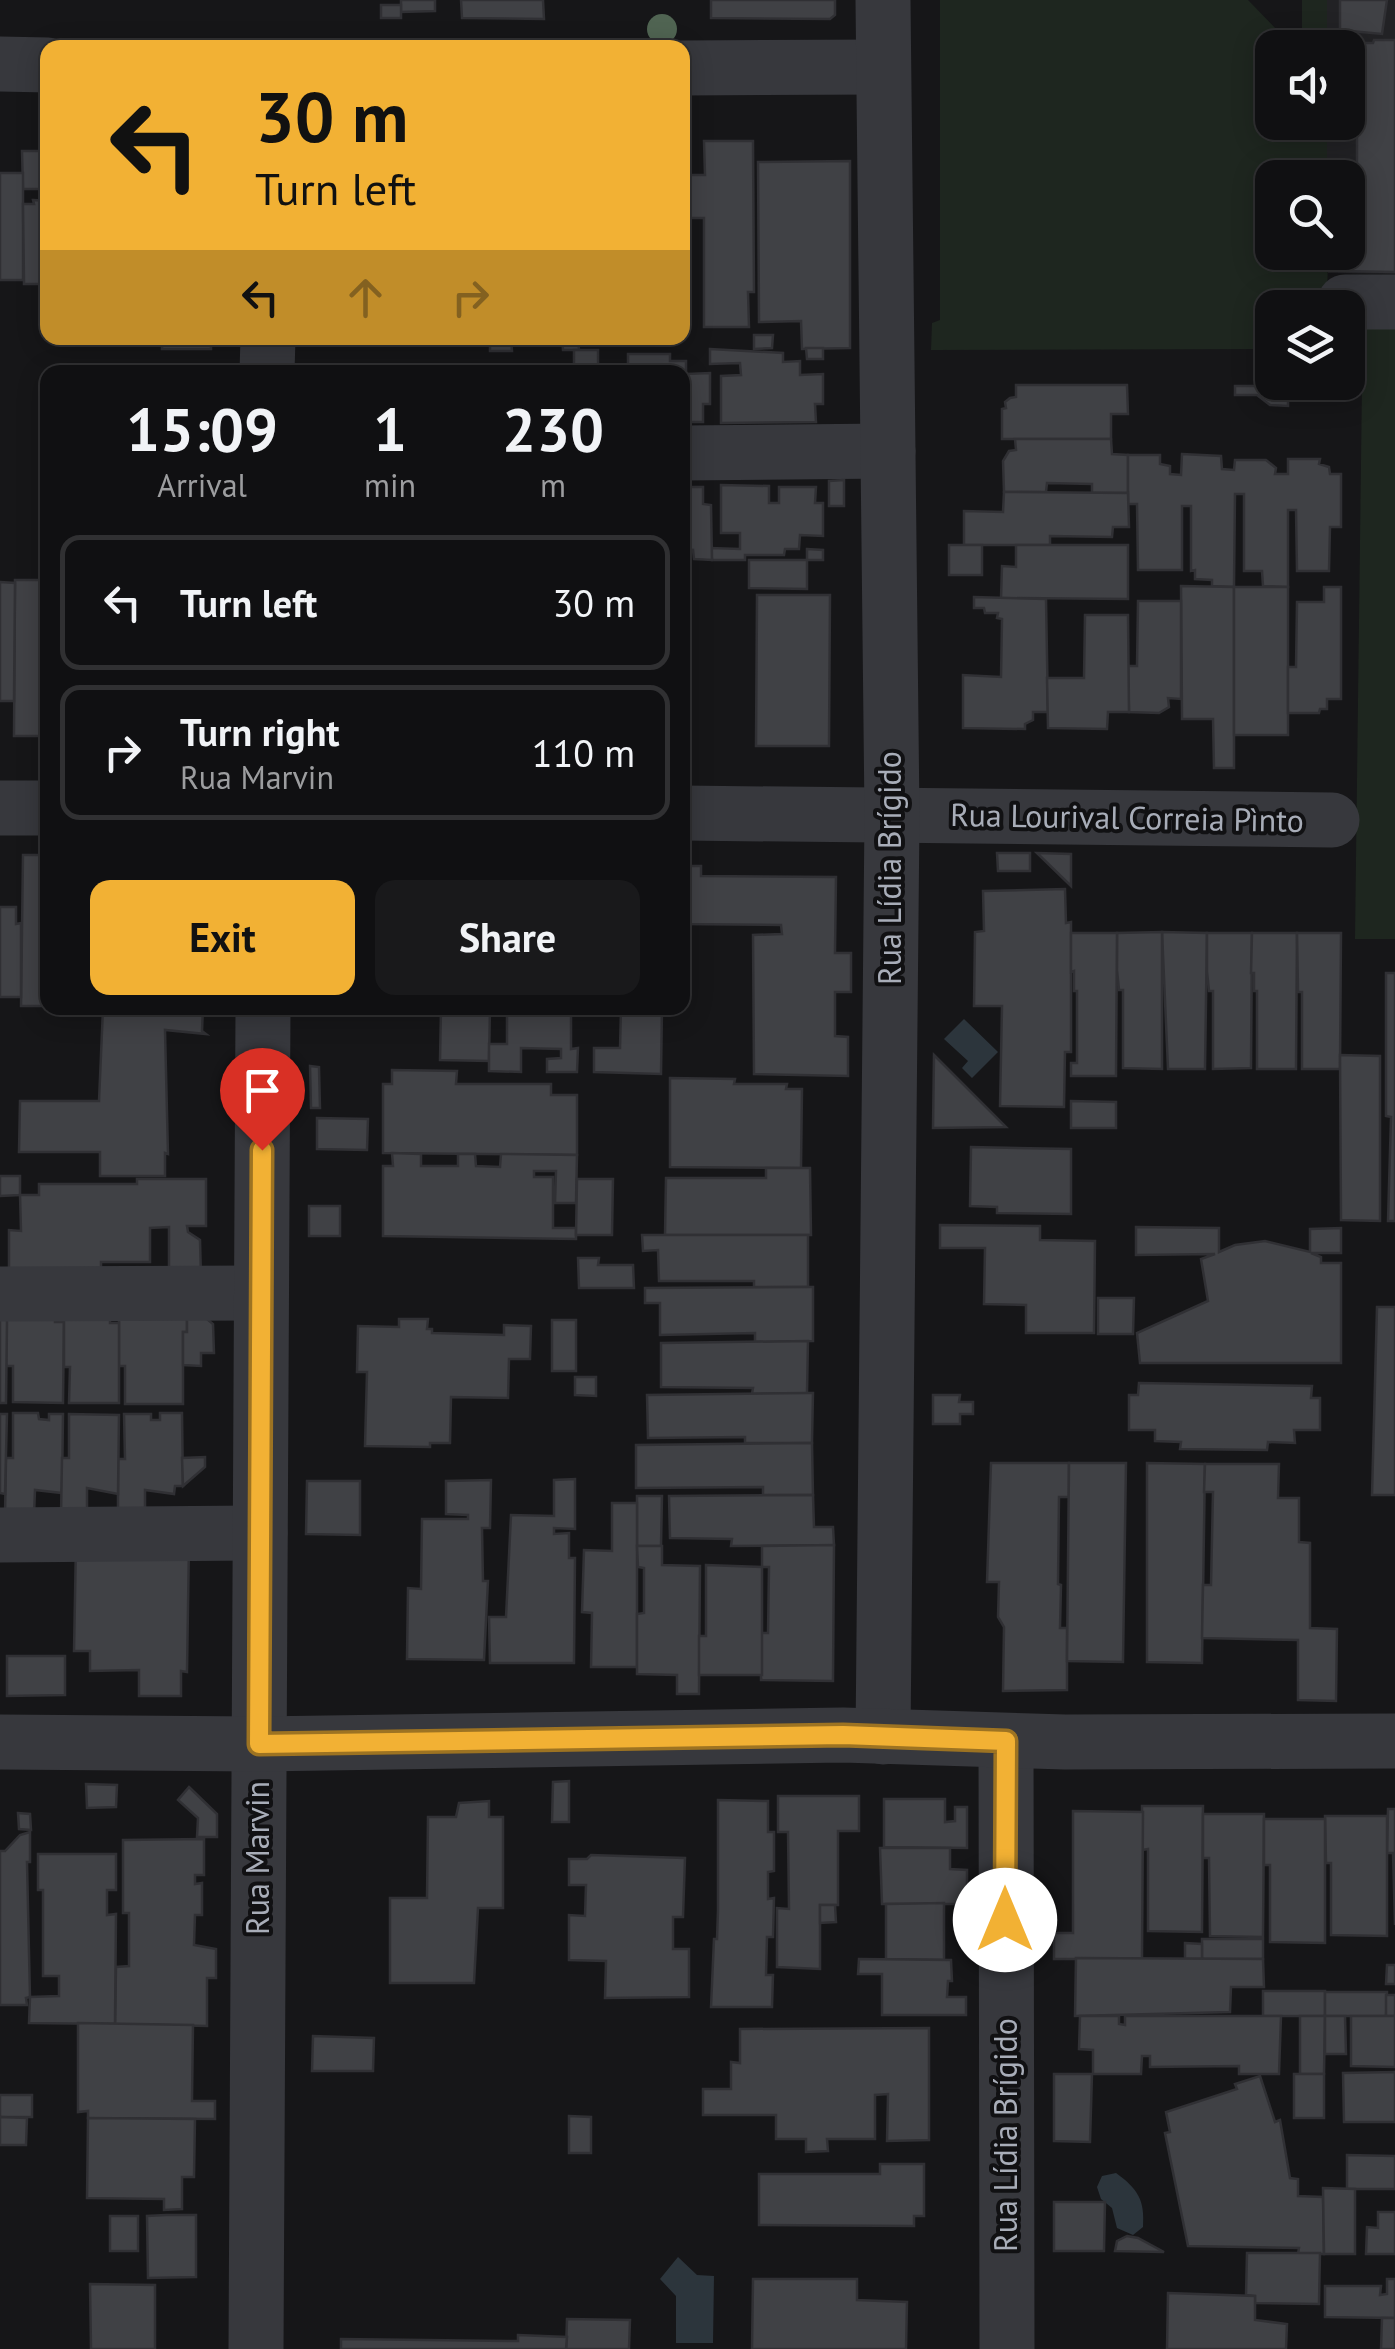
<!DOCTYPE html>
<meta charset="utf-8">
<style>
:root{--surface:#101012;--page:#19191b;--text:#f1f3f6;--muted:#9c9d9f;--line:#303032;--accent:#f2b134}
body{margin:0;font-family:"PT Sans",sans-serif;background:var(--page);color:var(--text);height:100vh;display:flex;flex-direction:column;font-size:38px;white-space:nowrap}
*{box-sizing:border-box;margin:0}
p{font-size:32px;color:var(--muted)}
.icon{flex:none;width:55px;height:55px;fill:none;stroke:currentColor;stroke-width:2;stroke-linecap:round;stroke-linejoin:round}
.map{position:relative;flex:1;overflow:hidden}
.details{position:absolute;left:40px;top:365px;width:650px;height:650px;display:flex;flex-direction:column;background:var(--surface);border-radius:20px;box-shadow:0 5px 25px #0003,0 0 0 2px var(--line)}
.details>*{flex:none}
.hud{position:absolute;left:40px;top:40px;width:650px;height:305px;border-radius:20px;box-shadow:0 5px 25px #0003,0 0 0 2px var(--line);background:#f2b134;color:#111;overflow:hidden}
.buttons{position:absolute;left:1255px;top:30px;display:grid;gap:20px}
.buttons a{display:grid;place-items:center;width:110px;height:110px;border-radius:20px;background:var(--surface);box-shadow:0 5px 25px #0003,0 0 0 2px var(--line);font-size:50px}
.pin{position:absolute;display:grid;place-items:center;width:85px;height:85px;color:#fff;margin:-102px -42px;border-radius:50% 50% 50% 0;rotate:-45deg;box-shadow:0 0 10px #0007}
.pin .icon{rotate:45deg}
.me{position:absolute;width:110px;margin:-55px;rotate:0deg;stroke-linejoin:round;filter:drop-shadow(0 0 8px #0008)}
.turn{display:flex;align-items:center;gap:35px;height:210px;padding:0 50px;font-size:45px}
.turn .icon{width:130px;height:130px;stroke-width:2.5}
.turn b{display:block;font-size:70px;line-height:85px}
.lanes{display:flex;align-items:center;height:95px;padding:0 50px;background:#0003;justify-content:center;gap:50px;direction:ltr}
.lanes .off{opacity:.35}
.eta{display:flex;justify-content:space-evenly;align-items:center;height:170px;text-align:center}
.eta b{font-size:60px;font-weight:700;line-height:70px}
.primary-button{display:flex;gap:20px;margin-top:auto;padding:20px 50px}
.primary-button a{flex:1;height:115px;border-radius:20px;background:var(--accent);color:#111;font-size:40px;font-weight:700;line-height:115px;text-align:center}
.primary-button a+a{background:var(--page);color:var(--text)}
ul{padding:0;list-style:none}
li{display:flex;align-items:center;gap:30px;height:135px;margin:0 20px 15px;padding:0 30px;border:5px solid var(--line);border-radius:20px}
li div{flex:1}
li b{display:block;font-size:38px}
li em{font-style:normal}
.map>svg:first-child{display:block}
</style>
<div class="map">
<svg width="1395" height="2349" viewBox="0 0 1395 2349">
<rect width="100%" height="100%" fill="#161618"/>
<path fill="#222225" d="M1327,0H1395V274L1328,273V253L1348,252V178L1327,177V123L1348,122V48L1327,47Z"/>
<g fill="#1e261f">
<path d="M940,0H1248L1282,35L1290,38L1302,29V0H1327V47L1272,48V122L1327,123V177L1272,178V252L1328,253L1327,307L1272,308V349L931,350L932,323L940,320Z"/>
<path d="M1363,304H1395V939H1355Z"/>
</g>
<g fill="#2c353c">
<path d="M964,1019L998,1052L972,1078L962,1068L968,1061L944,1039Z"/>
<path d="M1116,2173C1138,2189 1145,2200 1143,2227L1133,2235L1117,2228L1112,2208L1101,2199L1097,2187L1102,2176Z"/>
<path d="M678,2257L697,2275L714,2276L713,2343H676V2296L660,2279Z"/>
</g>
<g fill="#404145" stroke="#303034" stroke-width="2.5">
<path d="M401,0H435V11L401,12Z"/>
<path d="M461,0H543L544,19L462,18Z"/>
<path d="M711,0H835V15L830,19L711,18Z"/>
<path d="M1340,0H1387L1382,34L1340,30Z"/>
<rect x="381" y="5" width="20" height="13"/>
<path d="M1374,40H1395V272L1339,271V252H1348V197H1356L1357,158V106H1348V48H1340V43H1373Z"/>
<path d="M704,141H753L754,292H748L749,327H704V218H682V175H705Z"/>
<path d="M22,151H48V189H23Z"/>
<path d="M850,161V348L802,349L801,321L759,322L758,162Z"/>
<rect x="0" y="173" width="23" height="107"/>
<path d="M33,200L48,201V284H24L23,204H34Z"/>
<path d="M754,335H773L772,348L754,349Z"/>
<rect x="162" y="338" width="49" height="11"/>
<path d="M490,338H511L512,351H490Z"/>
<path d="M562,338H578L579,350H563Z"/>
<path d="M806,348H823V359H807Z"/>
<path d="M710,349L783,353V362L800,361V375L823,374V404H815L816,422L721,423V376L741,375L740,363L710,364Z"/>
<rect x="574" y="350" width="24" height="22"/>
<path d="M628,354H670V361H686V374L710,373V404H703V422H682V372H628Z"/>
<path d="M402,367L505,368V372H402Z"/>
<path d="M1281,382H1330V388L1288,387V406L1270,405L1257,395H1235V386H1281Z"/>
<path d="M1016,385H1127L1128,414H1111V439H1002V409L1006,408L1005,402L1010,398L1016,397Z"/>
<path d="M1015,439H1111L1112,454L1128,455V493H1092V484L1047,483L1046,492H1004L1003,461L1009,451L1016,450Z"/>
<path d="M1182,454L1221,456L1222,469L1234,470L1235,460H1266L1276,468L1275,474H1288V459H1320L1319,464L1329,467L1330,474H1341V527H1330L1329,571H1297L1296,510H1288V587L1263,586L1262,571H1244V494H1235L1234,587L1212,586V580L1195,579V570L1191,571V506H1182V570H1138L1137,504H1128V455H1160V464L1170,466V474L1181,475Z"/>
<path d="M844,480V506H829V481Z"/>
<path d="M721,485L769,486V503H779V487H816L815,503H823V536L800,535L799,549H785L784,555H745V560H712L711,548L740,549V533H721Z"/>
<path d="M682,487H703V504L711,505L712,560L694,559L693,550L682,549Z"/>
<path d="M1004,492L1128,493L1129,527H1113L1112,537L1050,536V545H964V511L1003,512Z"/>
<rect x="949" y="545" width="33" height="30"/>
<path d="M1016,545H1128V599L1001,598L1002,566L1016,567Z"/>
<path d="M807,549L823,550V560H807Z"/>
<path d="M749,560H807V589L749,588Z"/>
<path d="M15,580H48V701H42V736H14Z"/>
<path d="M0,582L15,583L14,701H0Z"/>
<path d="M1181,586L1234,587V768H1214L1213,719H1182Z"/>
<rect x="1234" y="587" width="54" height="148"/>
<path d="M1324,587H1341V699H1327V709H1320L1319,713H1288V667H1296L1297,602H1324Z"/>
<path d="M757,595H830L829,746H756Z"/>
<path d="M974,597L1046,599L1048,712H1033V720L1025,724V729L963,728V675L1001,677L1002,619L997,618L998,613H985L984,608H974Z"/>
<path d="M1138,601H1181V699L1168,698L1169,707L1159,713L1129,712L1128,666H1137Z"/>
<path d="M1085,615H1128L1129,712H1108L1107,729L1048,728L1047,678H1084Z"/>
<path d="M997,853H1030V871H998Z"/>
<path d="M1037,853L1071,854V886L1069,884Z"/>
<path d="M23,855H48V1006H21Z"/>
<path d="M682,866H701V876L836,877L835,953H851V992H835V1036L848,1037V1076L754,1074L753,935L782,934L781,925L682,924Z"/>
<path d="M1065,889L1066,923L1071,922V1052H1065L1064,1107L1000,1106L1002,1006H974L975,932L984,931L983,891Z"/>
<path d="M0,907H16V924L21,923V997H0Z"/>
<path d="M1162,932L1207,933L1205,1069H1168Z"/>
<path d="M1162,932V1069L1123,1068V990H1119L1117,970V933Z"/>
<path d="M1071,933H1117L1116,1076H1071V1063H1077V991H1074V971L1071,972Z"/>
<path d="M1207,933H1252L1251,1068L1213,1069V991H1209L1207,972Z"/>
<path d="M1252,933H1297L1296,1069H1257V991H1254V973H1251Z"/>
<path d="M1297,933H1341L1340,1069H1302V992H1298Z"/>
<path d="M1386,973H1395V1221H1388L1391,1117L1386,1116Z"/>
<path d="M103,1008H203L202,1031L206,1034L165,1030L168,1154L165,1153V1176H100V1152H19L20,1101H99Z"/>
<path d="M441,1008H490L489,1061L440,1060Z"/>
<path d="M507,1008H571V1049L578,1048L577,1072H547V1059L561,1058V1049L521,1048V1072L489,1071V1044H507Z"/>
<path d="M621,1008H662L661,1074L594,1072V1048H620Z"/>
<path d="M934,1055L1006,1127L933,1128Z"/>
<path d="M1340,1055L1380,1056V1221L1341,1220Z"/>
<path d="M310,1066L319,1067L320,1108H311Z"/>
<path d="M392,1070L457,1071L456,1084H551V1095H577V1155L383,1153V1084H392Z"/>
<path d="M670,1078L735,1079L734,1084H787L786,1089H802L801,1168L670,1167Z"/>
<path d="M1071,1101L1116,1102V1128H1071Z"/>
<path d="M317,1118L368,1119L367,1150L317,1149Z"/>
<path d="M971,1147L1071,1149V1214L997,1213V1207L970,1206Z"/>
<path d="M392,1153L421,1154V1166H458V1154H475L476,1166L500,1167L501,1154L577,1155L576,1203H555L556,1171H534V1177H553V1228H576V1239L383,1236V1166H393Z"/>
<path d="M766,1168H810L811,1235H665L666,1178H766Z"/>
<path d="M0,1176H20V1195L0,1196Z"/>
<path d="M137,1179H206V1226H187L188,1232L200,1240L201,1277H169V1227L150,1228V1262H101V1271H9V1230L21,1231L20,1195H39V1184H137Z"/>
<path d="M577,1179H613L612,1235H576Z"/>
<rect x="309" y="1206" width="31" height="30"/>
<path d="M940,1225L1040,1226V1240L1095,1241L1094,1333H1026V1305L984,1304L985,1248H940Z"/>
<path d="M1136,1227L1219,1228V1252L1235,1245L1265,1241L1310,1252V1229L1341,1228V1253H1311L1321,1257V1263H1341V1363H1140L1137,1333L1208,1301L1201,1259L1215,1254L1136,1255Z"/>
<path d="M642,1235H808V1287H754V1281H659L658,1250L643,1251Z"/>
<path d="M578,1258H599L598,1265H633L634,1288H579Z"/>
<path d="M808,1287H813V1341L755,1342V1333L660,1335V1303H645V1288Z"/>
<path d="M1098,1298H1134L1133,1334H1098Z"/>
<path d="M119,1305L187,1312V1332H183V1404H125V1366H119Z"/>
<path d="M6,1306L55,1315V1322H64L63,1403L13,1402V1366H6Z"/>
<path d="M64,1306L110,1318V1323H119V1403H69L70,1367H64Z"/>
<path d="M1377,1307H1395V1495H1372Z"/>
<path d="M196,1310L213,1324L214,1353H201V1366L183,1365V1332H187V1312Z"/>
<path d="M0,1317H6L7,1322L6,1403H0Z"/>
<path d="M399,1319H428L427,1329H432V1333L504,1335V1325L531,1326L530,1359H509L508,1398L451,1397L450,1443H430V1447L365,1446L367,1372H357L358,1326L399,1327Z"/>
<rect x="552" y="1320" width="24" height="51"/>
<path d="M808,1341L807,1393L752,1394L753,1388L661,1387V1343Z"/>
<path d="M575,1377H596V1396L575,1395Z"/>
<path d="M1139,1383L1312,1386L1311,1398H1320V1430H1294L1295,1443L1268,1442L1267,1450L1180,1449L1181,1442L1155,1441V1430H1129V1395H1138Z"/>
<path d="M807,1393H813L812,1443H745V1437L648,1438L647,1395Z"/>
<path d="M933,1395H960L959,1402H973V1414H960V1424H933Z"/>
<path d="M13,1413H38L39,1419L49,1420V1414H63L62,1493L35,1490L34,1516H5L6,1458H13Z"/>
<path d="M160,1413H182L183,1486H175L174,1494L145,1490V1516H118V1459H125L124,1414H151V1420H160Z"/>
<path d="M0,1414H7L5,1494L0,1493Z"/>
<path d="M69,1414L119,1415L118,1494L87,1488V1516L61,1515L62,1458H69Z"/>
<path d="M812,1443L813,1495H763V1487L636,1488V1445Z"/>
<path d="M205,1457V1467L183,1486L182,1458Z"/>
<path d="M991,1463H1069V1497H1059L1058,1584L1061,1585L1060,1628H1067V1690L1003,1691L1004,1627L998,1617L999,1582H987Z"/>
<path d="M1069,1463H1126L1123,1662L1067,1661Z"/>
<path d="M1147,1463L1205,1464L1202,1663L1147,1662Z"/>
<path d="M1205,1464H1279L1278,1498H1299V1542L1310,1543V1628L1337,1629L1336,1701L1298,1700V1640L1202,1638L1203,1585H1211L1213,1492H1204Z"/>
<path d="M575,1479V1529L554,1528V1534L569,1533V1558H575L574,1663H490L489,1617H506L511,1515L554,1516V1480Z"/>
<path d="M491,1480L490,1528H482L483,1581H488L484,1660L407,1659L408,1588L421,1589L422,1519H468V1515L446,1514V1481Z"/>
<path d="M307,1481H360V1535L306,1534Z"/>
<path d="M813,1495L814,1527H833L834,1545L731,1546L732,1539L670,1538L669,1496Z"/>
<path d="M637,1496H662L661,1546H637Z"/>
<path d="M612,1503H637V1667H591L592,1613L582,1612L584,1550L612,1551Z"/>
<path d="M76,1543L189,1544L187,1672L181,1671V1696H139V1670L90,1671V1651H74Z"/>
<path d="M834,1545L833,1681L761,1680V1633H768L769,1567H762V1546Z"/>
<path d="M637,1546H662V1565L700,1566L699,1694H677V1675L637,1674V1614L644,1613V1568L638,1567Z"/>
<path d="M706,1565L762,1567V1675H699V1636H706Z"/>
<path d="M7,1656H65V1695L7,1696Z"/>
<path d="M569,1781V1822H552L553,1782Z"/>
<path d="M86,1784L117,1785L116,1807L87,1808Z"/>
<path d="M189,1787L217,1814V1837H197L198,1818L178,1800Z"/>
<path d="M778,1796H859V1831H838V1905H820V1969L777,1967V1908L789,1909L788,1832H778Z"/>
<path d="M884,1799H945V1822L955,1821V1807H967V1848L884,1847Z"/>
<path d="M718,1800L768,1801V1832H774V1871L768,1872V1899L774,1898L773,1937H767L766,1975H773L772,2007H711L714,1939H717L718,1910Z"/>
<path d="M489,1801V1817H503V1908H478L474,1983H390V1898H427L428,1817H456L459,1803Z"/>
<path d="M1142,1806H1203L1202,1932L1148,1931V1849L1142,1850Z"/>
<path d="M1388,1809H1395V1925L1393,1853H1387Z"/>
<path d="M1073,1811L1143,1812L1142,1959H1054V1933H1073Z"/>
<path d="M18,1813L30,1814L31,1830L19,1829Z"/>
<path d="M1203,1814H1264L1263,1937L1210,1936L1209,1858H1203Z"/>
<path d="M1325,1816H1387V1936L1331,1935V1863H1326Z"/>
<path d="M1264,1819H1325V1943L1270,1942V1865H1264Z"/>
<path d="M30,1832V1862H27L30,1997L26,1998L27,2005H0V1851H5L20,1835Z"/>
<path d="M204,1839V1875H195V1884L202,1883V1915H195L194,1945L216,1949V1978H207V2026L115,2024L116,1967L129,1966V1913H123V1840Z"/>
<path d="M880,1848H950V1869L967,1870V1904H882Z"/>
<path d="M38,1854H116V1890H107V1915L116,1914L115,2024L29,2023L30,1997L59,1996V1976H43V1890H38Z"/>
<path d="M591,1855L685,1858L683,1917H673V1949H689V1997L605,1998L606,1961L569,1960V1915L585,1916L586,1885H569V1859H587Z"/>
<path d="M944,1903V1960L886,1959V1904Z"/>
<path d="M820,1905H835L836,1922L820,1923Z"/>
<rect x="1202" y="1939" width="61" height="20"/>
<path d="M1185,1943L1202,1944V1959H1185Z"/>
<path d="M1076,1958L1263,1959L1264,1987H1231L1230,2012L1075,2016Z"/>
<path d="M859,1959L951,1960L952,1981H948L947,1997H966V2015H882V1974H858Z"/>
<path d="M1387,1965H1395V1984H1386Z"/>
<rect x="1263" y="1991" width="62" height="25"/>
<path d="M1325,1992H1387L1386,2016H1325Z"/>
<rect x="1386" y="1995" width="9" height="21"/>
<path d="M1080,2016H1119V2024L1125,2025V2016H1281L1279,2074H1239V2066L1150,2067V2056H1142L1141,2074H1093V2050L1079,2049Z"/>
<path d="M1300,2016H1325L1324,2074H1300Z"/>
<path d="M1325,2016H1345L1346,2054H1325Z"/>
<path d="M1351,2016H1395V2067L1351,2066Z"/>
<path d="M78,2023L193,2025L192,2101H215V2119L88,2118V2111L78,2112Z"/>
<path d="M929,2028V2140L887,2141L888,2094L875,2095V2139H827L828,2151L806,2152V2139H776V2115H703V2089H731V2062L740,2063V2029Z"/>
<path d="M313,2036L374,2038L373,2071H312Z"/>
<path d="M1395,2072V2122H1344L1343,2073Z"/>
<path d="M1054,2074H1092L1090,2142L1054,2141Z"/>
<rect x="1294" y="2074" width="30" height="44"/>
<path d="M1260,2076L1275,2122L1280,2120L1290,2178L1298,2179V2196L1323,2197L1324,2254H1298L1299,2248L1188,2246L1165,2133L1170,2132L1166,2112L1237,2089L1235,2084Z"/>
<rect x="0" y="2095" width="32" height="22"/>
<path d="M569,2116L591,2117V2153H569Z"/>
<path d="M0,2117L27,2118L26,2145H0Z"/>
<path d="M88,2118L195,2119L194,2177H182V2209L164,2210V2199L87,2198Z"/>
<path d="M1347,2155L1395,2156V2189H1347Z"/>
<path d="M880,2164H924V2216H914V2226L759,2225V2174H880Z"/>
<path d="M1323,2188L1355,2189V2254H1324Z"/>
<path d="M1054,2202H1105L1104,2251H1054Z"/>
<path d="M1378,2212H1395V2254H1366L1367,2227L1378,2228Z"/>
<path d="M166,2215H196V2277L148,2278L147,2216Z"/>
<rect x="110" y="2216" width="28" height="35"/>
<path d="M1127,2236L1138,2238L1164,2252L1115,2251L1117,2241Z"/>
<path d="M1247,2253H1320L1319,2304L1255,2303V2296L1246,2295Z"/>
<path d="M753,2279H857V2300L907,2302L906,2349H752Z"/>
<path d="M1387,2279H1395V2318L1325,2317V2286H1381L1380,2295L1387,2294Z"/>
<path d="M90,2284L155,2285V2349H91Z"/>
<path d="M1168,2293L1255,2296V2320L1287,2324L1286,2349H1167Z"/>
<path d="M1382,2318H1395V2349H1381Z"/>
<path d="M567,2319L630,2320L629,2349H566Z"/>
<path d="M518,2335L567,2337L566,2349H341V2339L518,2341Z"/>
</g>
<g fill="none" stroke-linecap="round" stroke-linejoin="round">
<g stroke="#37383d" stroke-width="55">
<path d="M0,64L48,65"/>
<path d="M682,68L883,67"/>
<path d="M1345,302H1395"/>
<path d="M267,372L268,338"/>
<path d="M682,453L888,451"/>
<path d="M0,808H48"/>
<path d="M682,813L1332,820"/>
<path d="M0,1294L261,1293"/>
<path d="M0,1535L260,1533"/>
<path d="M256,2349L263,1008"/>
</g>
<g stroke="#37383d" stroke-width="55">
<path d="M883,1737L892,816L883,0"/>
<path d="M1006,1741L1007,2349"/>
<path d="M0,1742L259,1744L843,1735L1065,1742L1395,1741"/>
</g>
</g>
<circle fill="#506452" cx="662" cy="29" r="15"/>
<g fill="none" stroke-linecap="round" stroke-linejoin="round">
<defs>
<path id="route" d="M262,1150L259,1744L843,1735L1006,1741L1005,1920"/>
</defs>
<use href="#route" stroke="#9d7322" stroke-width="25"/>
<use href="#route" stroke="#f2b134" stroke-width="18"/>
</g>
<g text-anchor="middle" stroke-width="8" stroke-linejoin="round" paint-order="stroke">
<g font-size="32" fill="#a8adb8" stroke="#111113">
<text transform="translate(1127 818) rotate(1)" y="11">Rua Lourival Correia Pìnto</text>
<text transform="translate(890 868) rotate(-90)" y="11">Rua Lídia Brígido</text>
<text transform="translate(258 1858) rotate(-90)" y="11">Rua Marvin</text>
<text transform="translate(1006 2135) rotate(-90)" y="11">Rua Lídia Brígido</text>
</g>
</g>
</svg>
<div class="buttons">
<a><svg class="icon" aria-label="sound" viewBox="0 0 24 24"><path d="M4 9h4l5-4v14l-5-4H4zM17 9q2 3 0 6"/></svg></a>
<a><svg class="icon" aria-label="search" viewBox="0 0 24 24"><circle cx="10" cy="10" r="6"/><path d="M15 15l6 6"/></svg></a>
<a><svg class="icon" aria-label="layers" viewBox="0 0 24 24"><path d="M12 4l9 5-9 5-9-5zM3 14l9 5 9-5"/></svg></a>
</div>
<div class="pin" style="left:262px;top:1150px;background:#d93025"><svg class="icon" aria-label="arrive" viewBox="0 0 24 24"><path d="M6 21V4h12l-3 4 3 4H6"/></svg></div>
<svg class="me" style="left:1005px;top:1920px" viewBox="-20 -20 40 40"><circle r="19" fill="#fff"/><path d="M0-13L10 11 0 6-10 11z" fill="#f2b134"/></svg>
<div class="hud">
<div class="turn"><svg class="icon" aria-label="left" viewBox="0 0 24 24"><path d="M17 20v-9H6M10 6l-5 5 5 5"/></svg><div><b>30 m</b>Turn left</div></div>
<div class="lanes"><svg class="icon" aria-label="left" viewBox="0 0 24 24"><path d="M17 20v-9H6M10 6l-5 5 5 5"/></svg><svg class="icon off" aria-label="ahead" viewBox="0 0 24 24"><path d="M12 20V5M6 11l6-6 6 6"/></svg><svg class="icon off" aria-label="right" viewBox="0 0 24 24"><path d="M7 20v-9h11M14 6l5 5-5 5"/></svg></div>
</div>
<section class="details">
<div class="eta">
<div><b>15:09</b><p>Arrival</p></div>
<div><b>1</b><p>min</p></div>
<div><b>230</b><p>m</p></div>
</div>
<ul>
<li><svg class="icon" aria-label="left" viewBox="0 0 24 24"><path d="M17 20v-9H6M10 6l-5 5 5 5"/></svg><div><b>Turn left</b></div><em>30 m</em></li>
<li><svg class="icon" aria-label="right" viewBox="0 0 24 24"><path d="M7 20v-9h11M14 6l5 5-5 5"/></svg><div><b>Turn right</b><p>Rua Marvin</p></div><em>110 m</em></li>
</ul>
<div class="primary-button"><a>Exit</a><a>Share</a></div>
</section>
</div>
